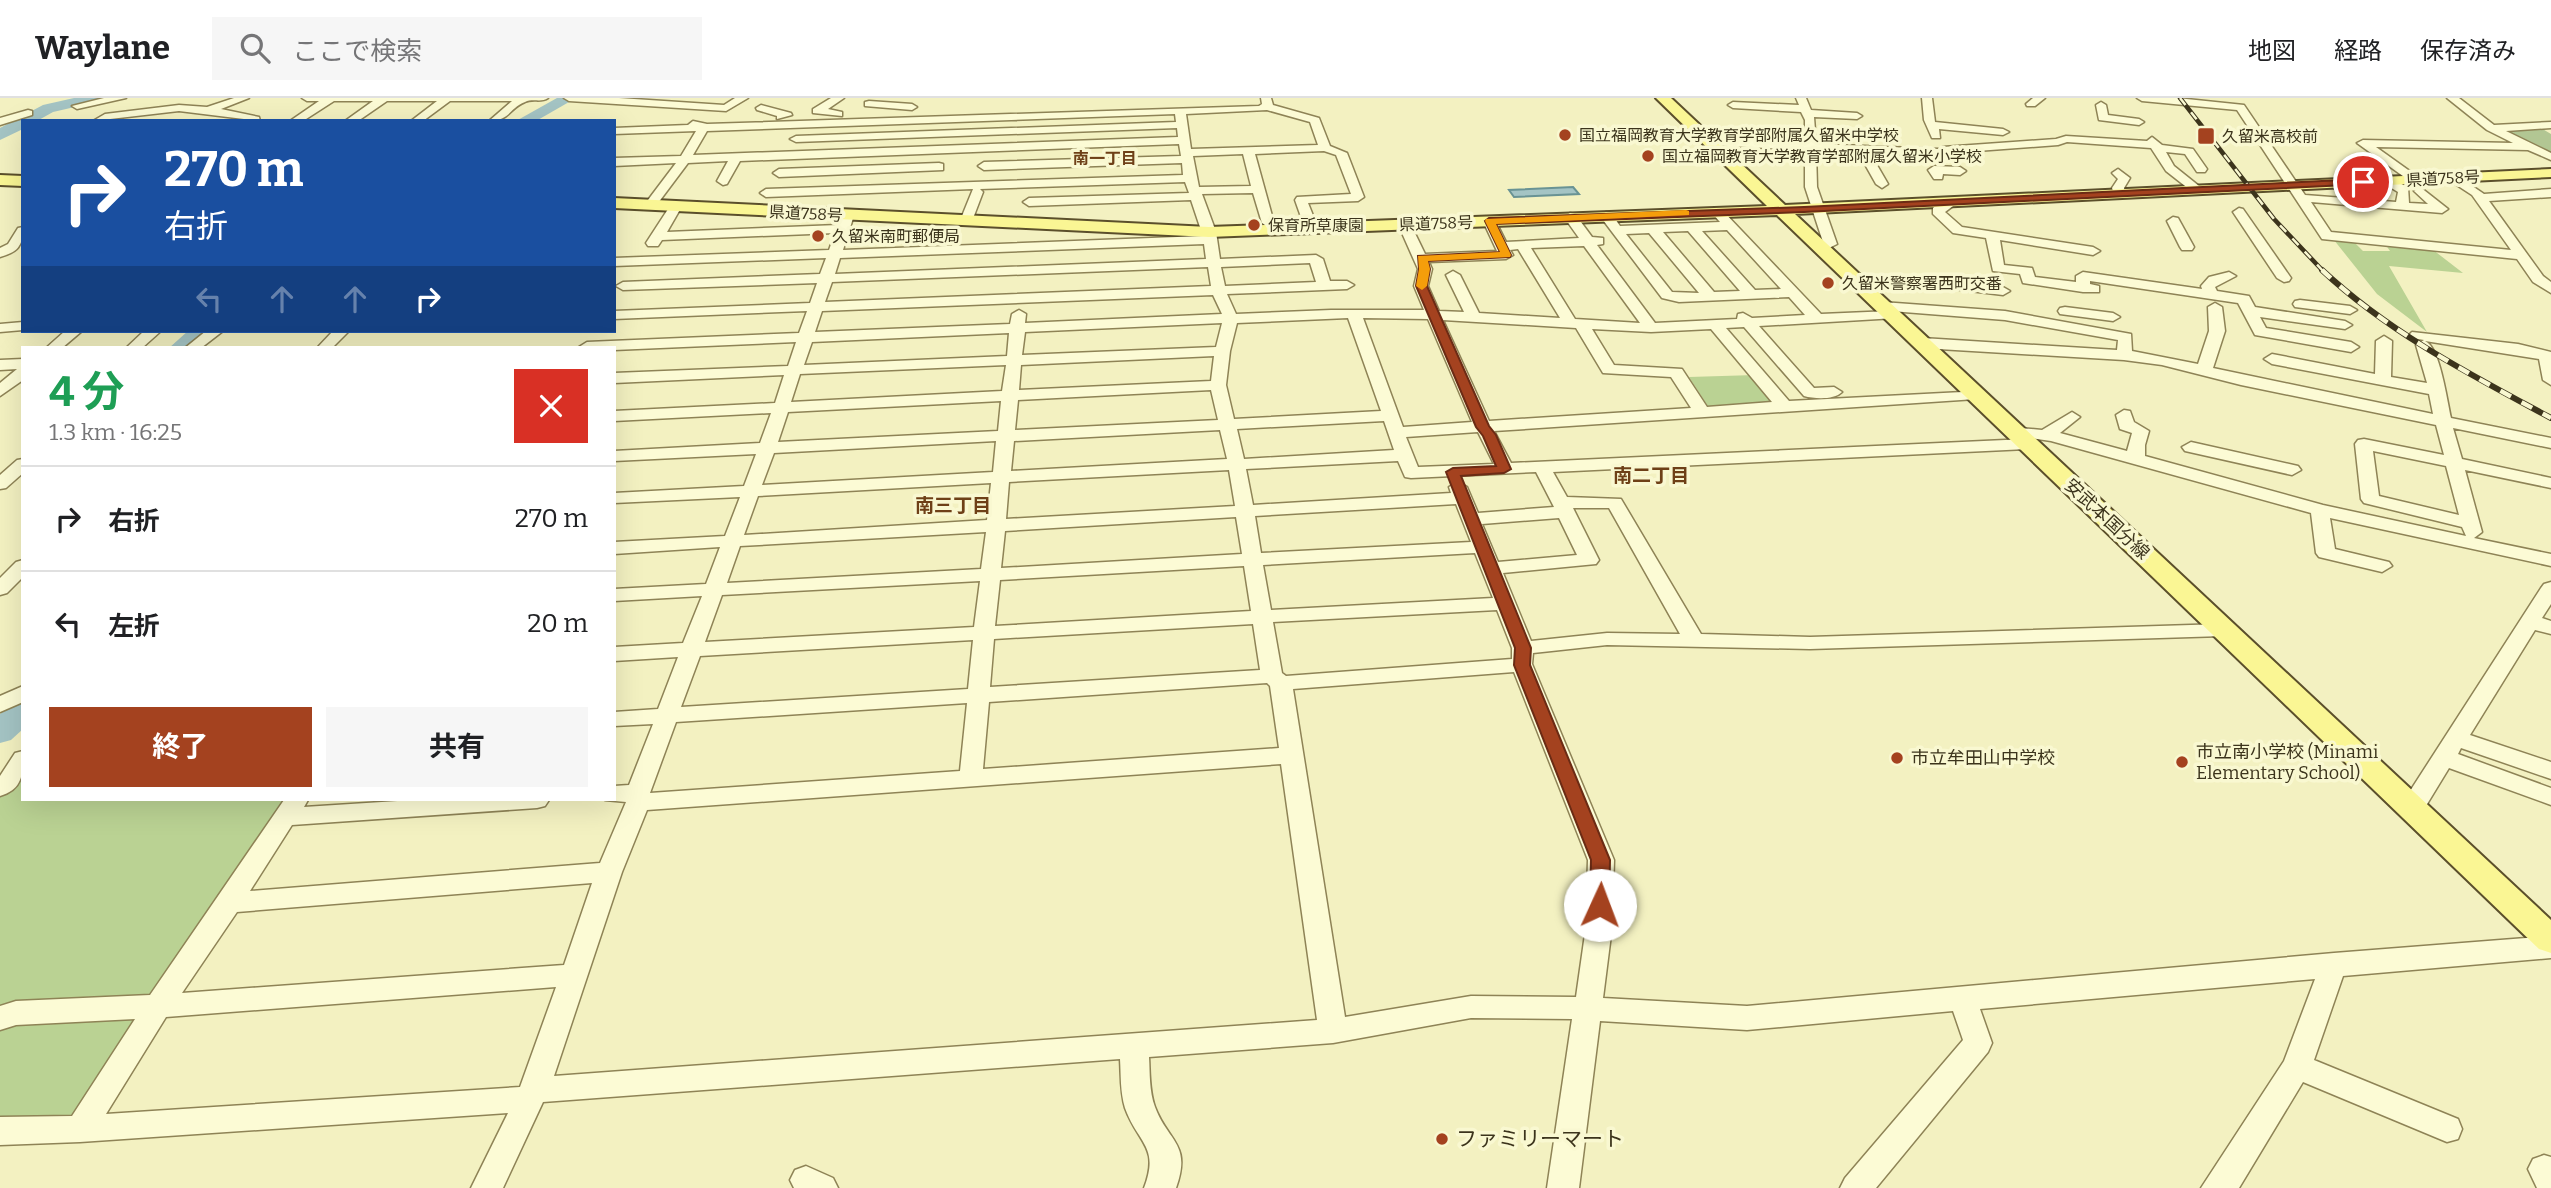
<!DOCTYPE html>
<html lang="ja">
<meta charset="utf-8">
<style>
:root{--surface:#fff;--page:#f6f6f6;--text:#202124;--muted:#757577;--line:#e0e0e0;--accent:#a4421f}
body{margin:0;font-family:Bitter,"Noto Sans JP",serif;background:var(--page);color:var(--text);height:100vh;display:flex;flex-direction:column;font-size:26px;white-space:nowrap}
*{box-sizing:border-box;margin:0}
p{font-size:23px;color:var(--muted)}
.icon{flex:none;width:38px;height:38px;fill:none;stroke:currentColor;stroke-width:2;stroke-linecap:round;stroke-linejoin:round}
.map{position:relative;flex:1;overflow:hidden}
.panel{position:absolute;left:21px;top:248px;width:595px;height:455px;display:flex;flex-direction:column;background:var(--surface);border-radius:0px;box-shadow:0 7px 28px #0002}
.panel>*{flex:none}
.guide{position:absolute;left:21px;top:21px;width:595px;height:214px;border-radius:0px;box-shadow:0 7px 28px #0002;background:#1a4fa0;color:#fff;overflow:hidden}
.pin{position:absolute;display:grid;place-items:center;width:60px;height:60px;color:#fff;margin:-30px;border:4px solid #fff;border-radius:50%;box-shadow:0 2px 7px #0007}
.me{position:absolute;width:77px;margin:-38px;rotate:2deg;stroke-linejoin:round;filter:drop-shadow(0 0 5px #0008)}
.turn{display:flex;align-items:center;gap:24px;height:147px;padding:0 28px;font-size:32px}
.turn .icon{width:91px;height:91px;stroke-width:2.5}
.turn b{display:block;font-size:49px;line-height:60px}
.lanes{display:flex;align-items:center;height:66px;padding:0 28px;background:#0003;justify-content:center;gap:35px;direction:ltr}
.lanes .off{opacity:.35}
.round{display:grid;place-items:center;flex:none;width:74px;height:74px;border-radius:0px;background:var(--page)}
.overview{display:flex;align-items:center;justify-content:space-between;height:119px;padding:0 28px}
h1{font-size:42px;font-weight:700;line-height:52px;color:#1e9e55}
.action{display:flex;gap:14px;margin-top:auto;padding:14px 28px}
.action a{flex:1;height:80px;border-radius:0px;background:var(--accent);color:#fff;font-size:28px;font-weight:700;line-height:80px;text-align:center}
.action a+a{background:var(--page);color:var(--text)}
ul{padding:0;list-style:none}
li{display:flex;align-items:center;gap:21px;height:105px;padding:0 28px;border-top:2px solid var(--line)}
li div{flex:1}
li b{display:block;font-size:26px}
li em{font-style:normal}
header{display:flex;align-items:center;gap:42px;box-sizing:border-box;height:98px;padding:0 35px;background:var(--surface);border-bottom:2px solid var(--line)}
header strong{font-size:33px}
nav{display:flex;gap:38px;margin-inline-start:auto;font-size:24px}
.search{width:490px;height:63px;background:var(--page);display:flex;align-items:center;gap:18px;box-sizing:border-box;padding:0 24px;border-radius:0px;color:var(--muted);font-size:26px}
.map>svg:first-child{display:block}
</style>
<header>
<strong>Waylane</strong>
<div class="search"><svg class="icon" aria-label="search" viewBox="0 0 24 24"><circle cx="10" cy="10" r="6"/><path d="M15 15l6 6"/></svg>ここで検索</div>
<nav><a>地図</a><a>経路</a><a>保存済み</a></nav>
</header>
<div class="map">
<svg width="2551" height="1090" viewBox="0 0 2551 1090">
<rect width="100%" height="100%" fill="#f3f1c1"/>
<g fill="#bad293">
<path d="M2330,137L2349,139L2363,153H2390L2383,143L2428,148L2463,175L2389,168L2427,234L2377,196Z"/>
<path d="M1755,277L1780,310L1711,313L1689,279Z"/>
<path d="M23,661V702H295L158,908L80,1031L0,1033V690Z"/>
</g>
<path fill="#b2c693" d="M2539,29L2551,36V57L2499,31Z"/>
<path fill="#a4c4c4" stroke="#699394" stroke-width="2" d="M1573,89L1579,96L1514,99L1509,92Z"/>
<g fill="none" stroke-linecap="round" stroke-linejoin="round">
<g fill="#a4c4c4" fill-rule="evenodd">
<path d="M74,0H103L101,3L53,14L37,23H23V31L0,42V30L43,7Z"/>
<path d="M557,0H576L536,23H516Z"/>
<path d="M188,233H212L193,250H169Z"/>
<path d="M23,603V631L11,642L0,645V616L12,606Z"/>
</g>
<defs>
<g id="minor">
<path d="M104,0H126L77,11L72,8Z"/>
<path d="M234,0H249L221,11L259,19L260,23L179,13L93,23L105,16L179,7L207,9Z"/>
<path d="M302,0H548C541,5 533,0 525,4C509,10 510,23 489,23L512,3H450L423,23H411L437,3H387L358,23H345L373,3H334L303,23H290L319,3H307Z"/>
<path d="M564,0H619L724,7L735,0H748L726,13L569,3Z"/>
<path d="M831,0H844L828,11L842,14V18L813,15V11Z"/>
<path d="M1261,0H1271L1273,7L1319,20L1330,48L1347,55L1364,99L1358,103L1308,105L1318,130L1311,134L1306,133L1295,102L1297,99L1351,96L1336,57L1324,53L1255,56L1274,125L1273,128L1268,129L1262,125L1253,95L1202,96L1216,134L1220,161L1316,157L1323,161L1330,183H1347L1354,187L1347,191L1227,196L1236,216L1331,212H1424L1414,188L1418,171L1398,126L1399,123H1409L1425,156L1497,153L1483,123L1484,120H1494L1506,144L1579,140L1564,119L1570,115L1575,116L1592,139L1603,140V146L1597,147L1655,225L1737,221L1738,216L1743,215L1752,220L1805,217L1789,199L1679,204L1662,200L1600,118L1606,114L1611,115L1620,128L1720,124L1711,114L1717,110L1721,111L1821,216L1891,213L1877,211L1875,208L1877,205L1882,204L2005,213L2131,236L2132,253L2198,266L2209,233L2208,209L2215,205L2222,209L2225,233L2213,270L2433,316L2429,296L2272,266L2264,261L2272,256L2375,276L2376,243L2384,238L2392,243L2391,279L2427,285L2416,247L2424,242L2412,240L2409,237L2412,234L2518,246L2551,254V287L2543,282L2539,261L2425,243C2440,249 2447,303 2451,320L2551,340V350L2453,330L2462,361L2551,380V390L2465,372L2482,434L2474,440L2551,456V468L2330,420L2335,451L2389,464L2392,468L2382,474L2319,459L2316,455L2311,415L2051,343L2008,337L2006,333L2008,329L2042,332L2072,314L2080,319L2060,335L2127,353L2132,335L2120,331L2116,317L2124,312L2130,313L2134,324L2149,333L2145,347V358L2323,407L2466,438L2462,429L2364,405L2361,401L2355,346L2358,342L2364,341L2444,357L2436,327L2241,287L2162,267L2124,262L1922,250L1914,245L1922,240L2117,252L2118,242L2005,222L1891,213L1898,217L1896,220L1759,228L1814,290L1834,289L1842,294C1834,302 1815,301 1804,298L1744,229L1726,230L1789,303L1982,293L1984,296L1982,299L1976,301L1494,333L1511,365L2027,341L2036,346L2027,351L1553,374L1567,399L1621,401L1701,536L1810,539L2223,526L2230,528L2233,532L2230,536L2223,538L1810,551L1607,547L1533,555L1532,566L1614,762L1612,829L1603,900L1747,908L2334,855L2551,838V860L2343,878L2314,962L2458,1021L2462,1031L2458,1041L2447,1044L2303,984L2239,1090H2201L2284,963L2315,881L1980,911L1992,945L1988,954L1876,1090H1840L1845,1080L1963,942L1953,913L1747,932L1600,923L1579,1090H1547L1572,921L1471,920L1333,945L1149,959C1150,975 1149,993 1155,1009C1168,1044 1192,1045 1176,1090H1144C1160,1048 1138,1046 1125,1010C1120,994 1121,977 1120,961L543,1004L503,1090H471L508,1015L80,1044L0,1047V1019L72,1018L135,921L16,927L0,932V908L16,903L150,897L284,702H308L304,709L413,702H549L545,708L537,710L292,727L250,793L600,765L626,704L605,702H614V688L629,687L653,626L614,628V614L658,611L678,559L614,563V549L683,545L702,498L614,503V491L706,486L720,449L614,456V444L725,438L740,399L614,405V395L744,388L756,356L614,363V353L760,345L771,315L614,323V313L775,305L784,277L614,285V275L788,268L796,244L614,252V250L579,249L587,244L799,235L807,213L614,221V213L810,205L817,185L623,192L616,188L623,184L820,176L826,160L614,168V160L829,152L835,135L662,142L658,148H648L646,145L672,105H680L682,108L667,134L838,127L843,114H853L854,117L843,152L1203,138L1191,102L1029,108L1023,104L1029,100L1189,95L1185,84L980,91L983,94L972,123L966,127L960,123L973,91L766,99L760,95L766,91L1183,77L1182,65L984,72L978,68L984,64L1181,58L1179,46L740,63L727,86L723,87L717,83L728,63L688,65L655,109L651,110L645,106L676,65L614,68V60L681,58L696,33L614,36V30L688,27L693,23L707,26L1259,8L1262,6ZM1267,12L1310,24L1318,47L1191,51L1186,16ZM1175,16L1176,24L796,38L790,41L796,44L1177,30L1178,39L693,57L707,33ZM1243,56L1251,88L1199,89L1193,58ZM1727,132L1781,191L1755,192L1702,133ZM1688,133L1740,193L1714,194L1663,134ZM1649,135L1699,195L1672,194L1626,136ZM1204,146L1206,161L835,176L840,160ZM1584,148L1640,225L1575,221L1531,150ZM1518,151L1560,220L1479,215L1460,177L1453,173L1446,177L1464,214L1439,213L1428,188L1432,171L1429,164L1506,161L1513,157L1510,152ZM1310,165L1316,184L1225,188L1221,169ZM1208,169L1211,188L825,204L832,184ZM1213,197L1222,216L1025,225L1026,216L1019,212L1012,216L1010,226L815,234L822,213ZM1348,220L1381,313L1234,321L1226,287L1230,253L1237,225ZM1363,220L1428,221L1472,324L1403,329ZM1443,222L1576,230L1603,275L1671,279L1691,310L1489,323ZM1222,225L1216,249L1022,257L1025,234ZM1592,231L1651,234L1711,231L1772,304L1707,309L1682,271L1614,267ZM1009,235L1007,258L804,267L812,244ZM1214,258L1211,283L1019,292L1021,267ZM1006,267L1002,293L791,304L800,276ZM1211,292L1218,322L1015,332L1018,302ZM1001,303L998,333L778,344L788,314ZM1384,323L1394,352L1244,361L1237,331ZM1220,332L1227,361L1011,373L1014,343ZM1478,334L1494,366L1418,369L1406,339ZM996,343L993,374L762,387L774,355ZM2373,353L2446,368L2459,417L2379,398ZM1398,363L1405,379L1411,380L1536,374L1554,409L1478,415L1467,389L1458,384L1449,389L1451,395L1253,407L1246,371ZM1229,372L1235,408L1006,421L1009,384ZM991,385L987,422L744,437L758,398ZM1456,406L1471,444L1261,455L1255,418ZM1573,410H1609L1680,536L1607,535L1531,543L1503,475L1596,466L1599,462ZM1236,419L1242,456L1001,470L1005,433ZM1559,420L1577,457L1498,464L1482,426ZM986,434L981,471L727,485L740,448ZM1475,455L1493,500L1271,512L1263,467ZM1244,468L1251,513L995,528L1000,482ZM980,483L974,529L705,544L722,497ZM1497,512L1512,550V561L1286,578L1282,575L1273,524ZM1253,526L1260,572L990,589L994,541ZM973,542L968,591L681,609L700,558ZM1514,574L1588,762L1586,829L1576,899L1471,898L1345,919L1293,591ZM1267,585L1270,588L1279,650L983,671L989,604ZM967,605L960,673L650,695L676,624ZM1281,666L1317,922L554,978L622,774L647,712ZM592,785L564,867L182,895L237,814ZM556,889L520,989L106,1016L166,919Z"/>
<path d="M1796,0H1806L1811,12L1857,15L1862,18L1857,21L1814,19L1816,46L1938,51L1943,49L2056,41L2066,38L2147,43L2152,39L2162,47L2193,51L2207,71L2205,74H2197L2185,56L2166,54L2174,68L2204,92L2194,95L2166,73L2151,50L2067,44L2058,47L1950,55L1944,58L1870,55L1888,86L1882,90L1876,86L1858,54L1816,52L1817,89L1837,146L1821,154L1814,150L1823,144L1805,89V52L1710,47L1704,44L1710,41L1805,45V22L1801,14L1733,10L1728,7L1733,4L1799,7Z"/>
<path d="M1922,0H1932L1935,24L2003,31L2009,34L2003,37L1939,31L1940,40H1932L1924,22Z"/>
<path d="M2033,0H2045L2035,8H2027L2026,6Z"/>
<path d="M2137,0H2177L2244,7L2305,97L2396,104L2398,94L2380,83L2386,79L2408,89L2409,105L2428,106L2414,93L2420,89L2448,111L2442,115L2311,104L2331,134L2511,152L2472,97L2446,80L2456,77L2484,96L2551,91V99L2489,103L2543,178L2551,184V195L2533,184L2517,161L2322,141L2237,12L2142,3Z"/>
<path d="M2447,0H2459L2494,27L2551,24V30L2506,33L2551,55V62L2528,52L2376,49L2418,79L2420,82L2414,86L2357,45L2363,42L2513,45L2487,32Z"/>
<path d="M869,3L912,6L917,9L912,12L865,8V4Z"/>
<path d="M2101,4L2106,7L2108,17L2139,21L2144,24L2139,27L2099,22L2096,7Z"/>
<path d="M761,7L791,15L792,17L777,21V18L757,12L756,10Z"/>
<path d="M28,12L32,13V17L0,27V20Z"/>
<path d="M939,65L943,66V72L779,79L773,75L779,71Z"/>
<path d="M1934,68L1960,69L1966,73L1960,77L1943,76L1942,81H1934L1928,72Z"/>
<path d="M2118,71L2130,80L2124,90L2125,96L2119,100L2115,99L2112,90L2118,81L2112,75Z"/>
<path d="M1944,100L1953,108L1945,114L1962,129L2093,149L2100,153L2093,157L2000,142L2004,167L2032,170L2035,179L2076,184V178L2083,174L2202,191L2201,188L2209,179L2229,174L2236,178L2215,189L2217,193L2249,198L2255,209L2345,223L2352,227L2345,231L2260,219L2266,230L2351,244L2359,249L2351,254L2255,237L2238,205L2090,183V186L2099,188V194H2083L2023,185L2020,176L1993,173L1986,140L1953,135L1933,116V110Z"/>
<path d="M2239,110L2243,111L2291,180L2289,183L2284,184L2277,180L2233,114Z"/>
<path d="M2173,119L2178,120L2194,149L2192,152H2182L2180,149L2167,123Z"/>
<path d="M23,129C23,148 18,154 0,159V150L8,146L18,130Z"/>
<path d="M1912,178L2003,189L2010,193L2003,197L1912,186C1897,191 1866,196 1853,186C1863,178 1896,182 1912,178Z"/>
<path d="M2300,202L2350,208L2357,212L2350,216L2295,209L2293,206L2295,203Z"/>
<path d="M2065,209L2113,215L2120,219L2113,223L2060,216L2058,213L2060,210Z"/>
<path d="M23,224V232L0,234V226Z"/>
<path d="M65,233H82L62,250H46Z"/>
<path d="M144,233H161L142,250H126Z"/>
<path d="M206,233H223L201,250H185Z"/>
<path d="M333,233H349L332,250H317Z"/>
<path d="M23,261V282L0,298V285L17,271L0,272V262Z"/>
<path d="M2191,344L2298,368L2301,372L2292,377L2185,353L2182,349Z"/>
<path d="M23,361V375L6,390L0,391V377L17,362Z"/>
<path d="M23,462V479L7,495L0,497V480L16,464Z"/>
<path d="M2551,484V506L2542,520L2551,523V536L2535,532L2470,637L2551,664V681L2461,650L2458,656L2551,690V707L2449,670L2421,716L2412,719L2403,716L2400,710L2403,704L2541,490L2544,486Z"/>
<path d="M23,588V604L0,614V598Z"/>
<path d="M23,653C23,674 24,691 0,698V678L15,655Z"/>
<path d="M2544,1057L2551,1059V1090H2537L2528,1071L2533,1061Z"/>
<path d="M806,1068L833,1080L838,1090H794L790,1082L795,1072Z"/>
</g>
<g id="major">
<path d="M1656,0H1671L1785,107L2551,71V79L1795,116L2551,822V855L2539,851L1777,117L1209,139L614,110V100L1209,129L1767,108Z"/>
<path d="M0,77L23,78V88L0,87Z"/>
</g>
</defs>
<use href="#minor" stroke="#8e8356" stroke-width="3"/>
<use href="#major" stroke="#5b4f2b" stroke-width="4"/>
<use href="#minor" fill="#fcfbd5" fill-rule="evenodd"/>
<use href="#major" fill="#faf694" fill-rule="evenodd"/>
<defs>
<path id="rail-far1" d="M2180,0L2274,121L2323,173"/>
<path id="rail" d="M2322,172C2388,234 2471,277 2551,320"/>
</defs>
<use href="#rail-far1" stroke="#3c341c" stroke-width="4.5"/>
<use href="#rail" stroke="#3c341c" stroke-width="6"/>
<use href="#rail-far1" stroke="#f9f8d1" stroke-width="2.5" stroke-dasharray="9" stroke-linecap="butt"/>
<use href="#rail" stroke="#f9f8d1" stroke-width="4.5" stroke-dasharray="12" stroke-linecap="butt"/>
</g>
<path fill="#a4421f" stroke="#6b2b14" stroke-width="2" d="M2363,81L2366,82V86L1804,114L1496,126L1511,157L1510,159L1428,163L1430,171L1427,188L1489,328L1496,337L1511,371L1504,375L1461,378L1531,550L1530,567L1610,762L1609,807L1606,812L1600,814L1593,812L1590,807L1591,762L1514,567L1515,550L1446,374L1453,370L1496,368L1483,338L1476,329L1416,188L1419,171L1418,158L1500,154L1485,123L1489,120L1804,109Z"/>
<path fill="#f59e0b" d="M1686,112L1689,113V117L1496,126L1511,157L1510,159L1428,163L1430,171L1427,188L1422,192L1416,188L1419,171L1418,158L1500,154L1485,123L1486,121Z"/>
<g fill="#a4421f" stroke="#f9f8d1" stroke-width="2.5">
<circle cx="1565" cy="37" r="7"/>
<rect x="2197" y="29" width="18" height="18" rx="3.5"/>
<circle cx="1648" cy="58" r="7"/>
<circle cx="1254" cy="127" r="7"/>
<circle cx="818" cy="138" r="7"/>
<circle cx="1828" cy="185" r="7"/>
<circle cx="1897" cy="660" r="7"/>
<circle cx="2182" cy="664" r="7"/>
<circle cx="1442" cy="1041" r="7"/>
</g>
<g text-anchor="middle" stroke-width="7" stroke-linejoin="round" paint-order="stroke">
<g font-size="16" fill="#3c341c" stroke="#f9f8d1" text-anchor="start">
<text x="1579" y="43">国立福岡教育大学教育学部附属久留米中学校</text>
<text x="2222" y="44">久留米高校前</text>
<text x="1662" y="64">国立福岡教育大学教育学部附属久留米小学校</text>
<text x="1268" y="133">保育所草康園</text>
<text x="832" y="144">久留米南町郵便局</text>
<text x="1842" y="191">久留米警察署西町交番</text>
</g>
<g font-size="16" font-weight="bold" fill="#6e4017" stroke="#f9f8d1">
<text x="1105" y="66">南一丁目</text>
</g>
<g font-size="16" fill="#3c341c" stroke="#f9f8d1">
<text transform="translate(2443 80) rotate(-3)" y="6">県道758号</text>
<text transform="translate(806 115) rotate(3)" y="6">県道758号</text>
<text transform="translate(1436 125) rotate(-2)" y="6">県道758号</text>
</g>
<g font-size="18" fill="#3c341c" stroke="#f9f8d1">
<text transform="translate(2107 421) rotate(43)" y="6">安武本国分線</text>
</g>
<g font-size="18" fill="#3c341c" stroke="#f9f8d1" text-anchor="start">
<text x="2196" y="660">市立南小学校 (Minami<tspan x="2196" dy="21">Elementary School)</tspan></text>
<text x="1911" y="666">市立牟田山中学校</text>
</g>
<g font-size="19" font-weight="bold" fill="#6e4017" stroke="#f9f8d1">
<text x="1651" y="384">南二丁目</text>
<text x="953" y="414">南三丁目</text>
</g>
<g font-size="21" fill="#3c341c" stroke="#f9f8d1" text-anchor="start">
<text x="1456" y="1048">ファミリーマート</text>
</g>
</g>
</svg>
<div class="pin" style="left:2363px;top:84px;background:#d93025"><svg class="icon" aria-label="arrive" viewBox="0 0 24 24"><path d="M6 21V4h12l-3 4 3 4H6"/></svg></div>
<svg class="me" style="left:1600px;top:807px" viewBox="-20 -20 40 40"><circle r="19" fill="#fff"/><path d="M0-13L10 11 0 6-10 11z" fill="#a4421f"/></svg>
<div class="guide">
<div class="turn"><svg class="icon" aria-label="right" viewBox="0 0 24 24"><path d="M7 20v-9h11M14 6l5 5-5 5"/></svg><div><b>270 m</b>右折</div></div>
<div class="lanes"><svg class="icon off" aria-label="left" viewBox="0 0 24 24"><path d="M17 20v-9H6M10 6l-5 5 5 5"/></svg><svg class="icon off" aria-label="ahead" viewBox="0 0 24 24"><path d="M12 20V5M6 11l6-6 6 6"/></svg><svg class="icon off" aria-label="ahead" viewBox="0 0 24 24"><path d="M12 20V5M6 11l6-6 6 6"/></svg><svg class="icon" aria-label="right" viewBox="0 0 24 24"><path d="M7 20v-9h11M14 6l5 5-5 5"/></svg></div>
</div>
<section class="panel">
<div class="overview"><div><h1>4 分</h1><p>1.3 km · 16:25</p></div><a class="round" style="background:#d93025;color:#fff"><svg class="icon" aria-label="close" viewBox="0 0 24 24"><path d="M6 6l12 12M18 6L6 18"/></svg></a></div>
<ul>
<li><svg class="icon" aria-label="right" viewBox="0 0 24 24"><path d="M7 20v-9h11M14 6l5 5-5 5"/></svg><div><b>右折</b></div><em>270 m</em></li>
<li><svg class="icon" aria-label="left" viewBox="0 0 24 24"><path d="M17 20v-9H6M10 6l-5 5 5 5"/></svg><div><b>左折</b></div><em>20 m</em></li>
</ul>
<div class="action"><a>終了</a><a>共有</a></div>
</section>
</div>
